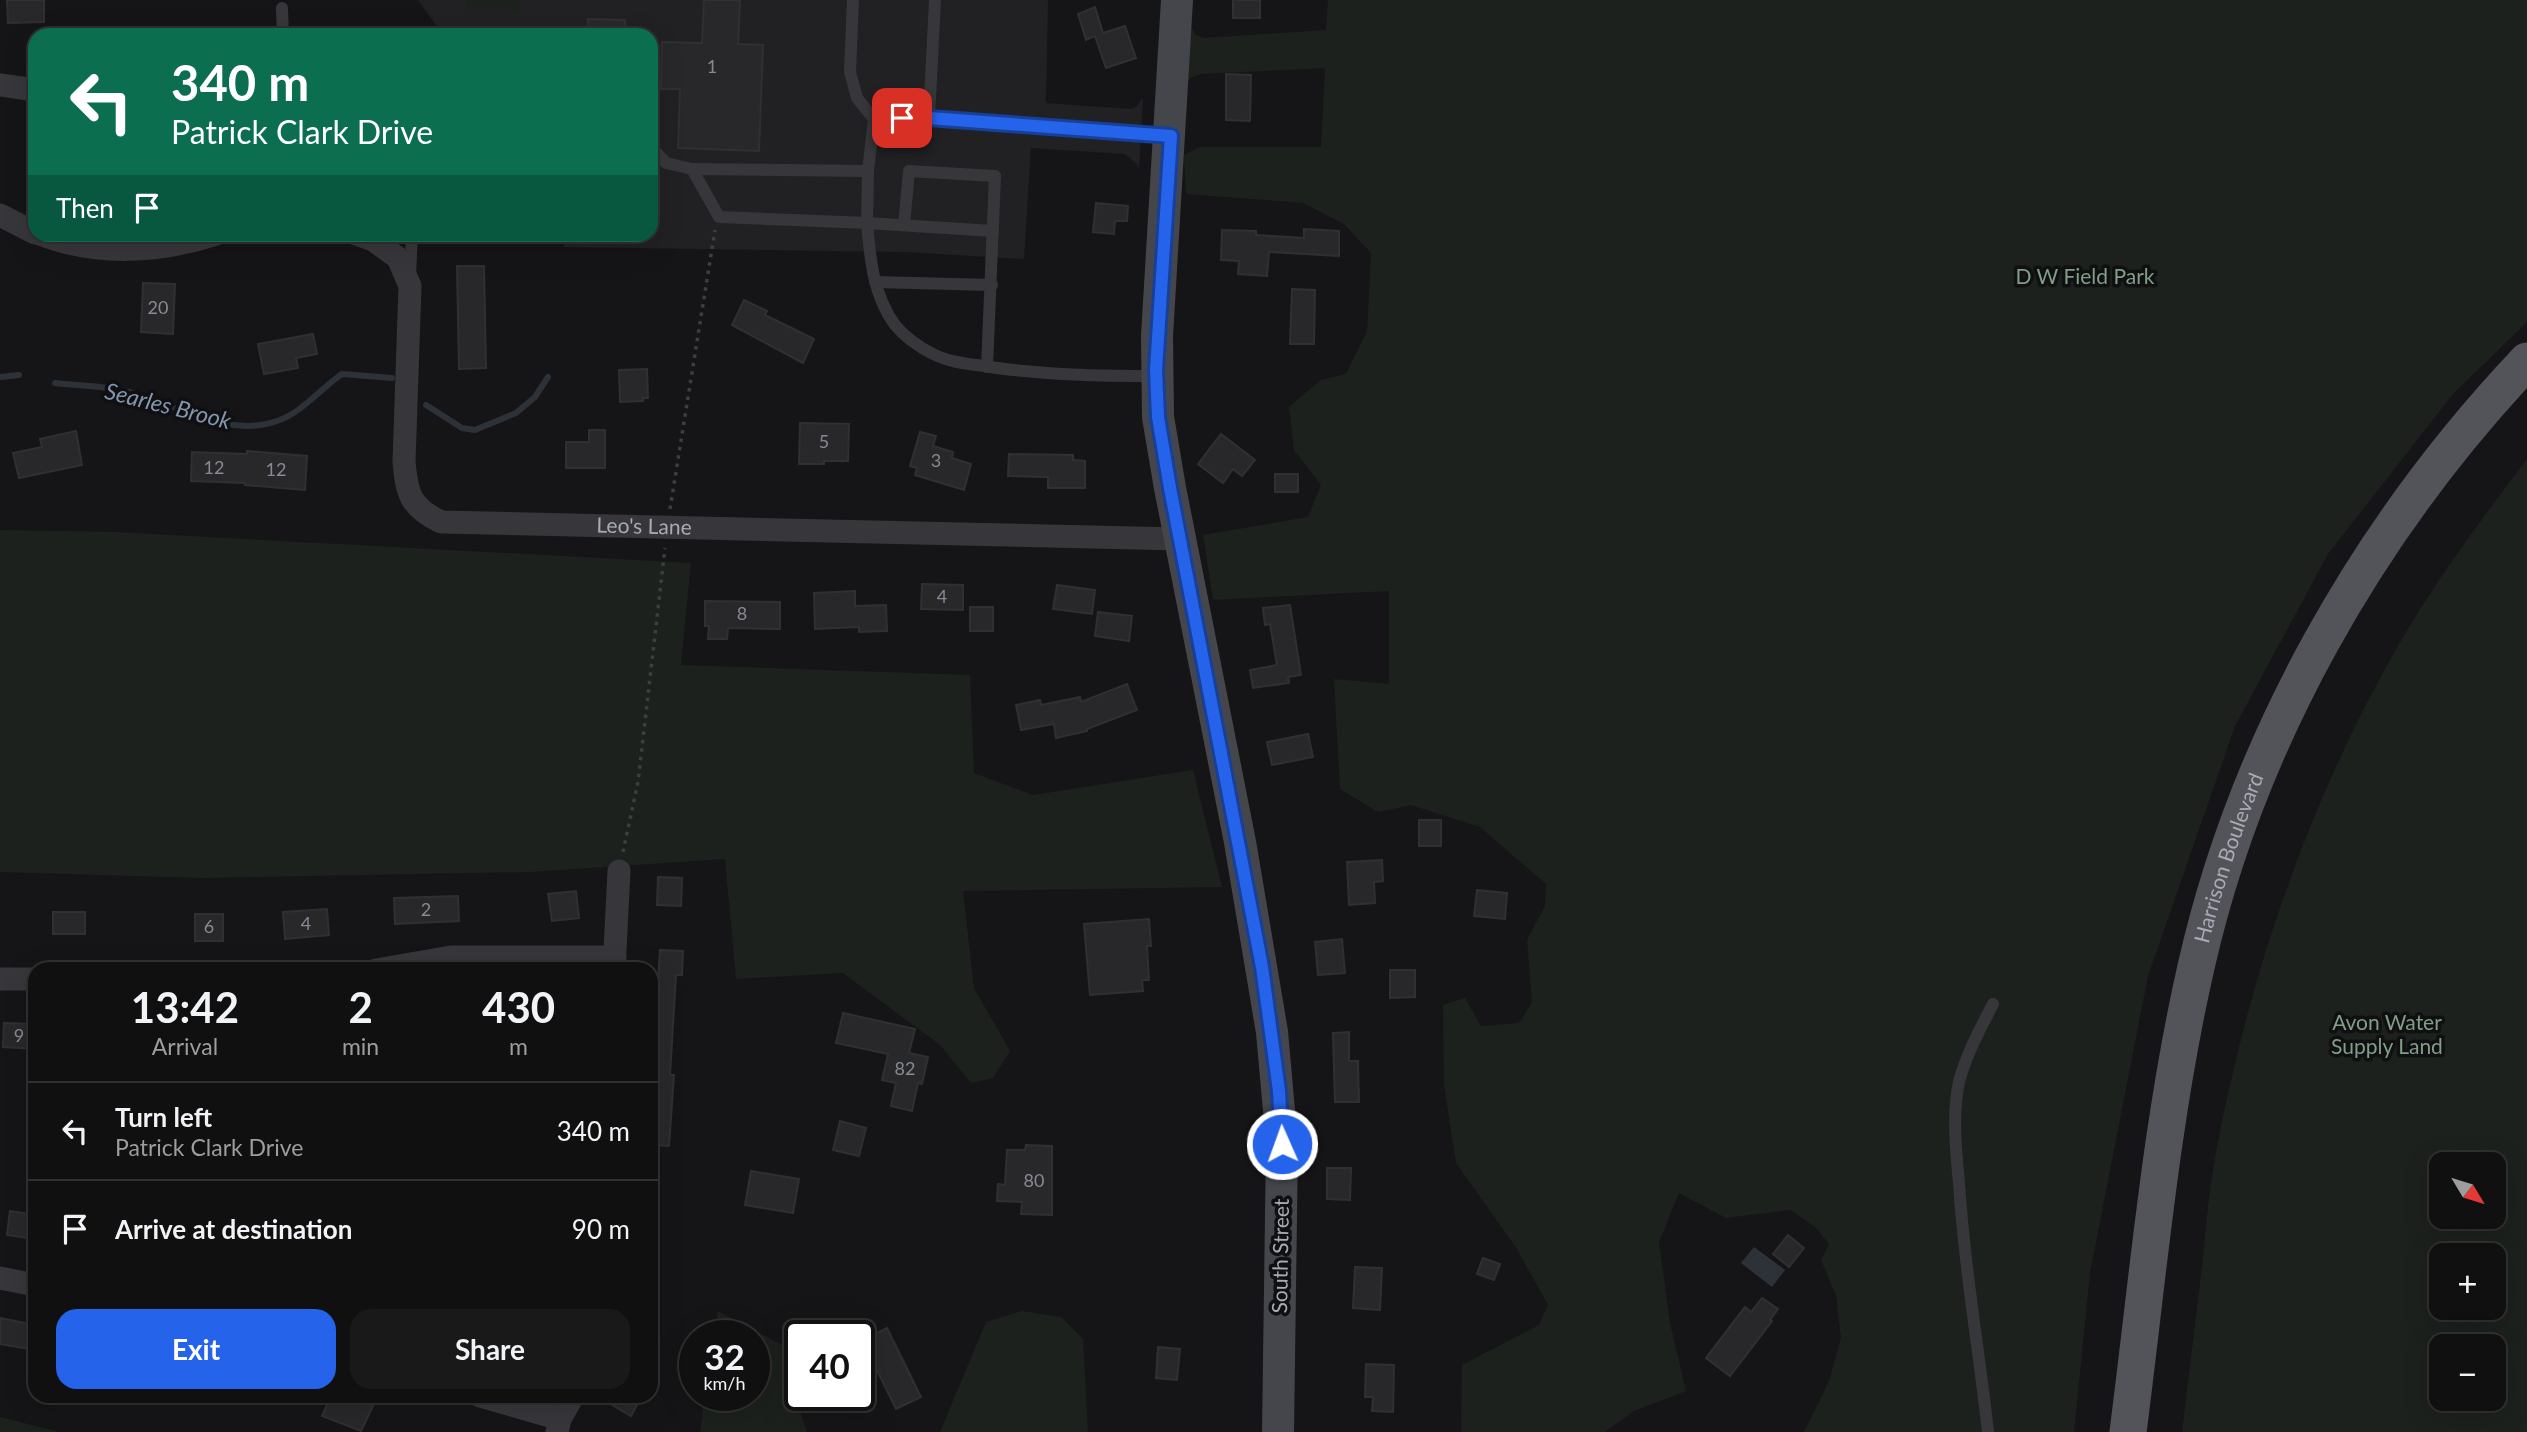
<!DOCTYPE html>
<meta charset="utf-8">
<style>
:root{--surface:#101011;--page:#19191a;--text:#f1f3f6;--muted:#9c9d9f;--line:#303031;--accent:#2563eb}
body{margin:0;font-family:Lato,sans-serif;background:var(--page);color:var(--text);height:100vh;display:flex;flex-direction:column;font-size:26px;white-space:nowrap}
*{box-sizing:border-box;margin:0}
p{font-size:23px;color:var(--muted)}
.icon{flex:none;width:38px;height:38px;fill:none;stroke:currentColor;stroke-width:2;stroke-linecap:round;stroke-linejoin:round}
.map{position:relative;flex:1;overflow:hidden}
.sheet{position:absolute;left:28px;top:962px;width:630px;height:441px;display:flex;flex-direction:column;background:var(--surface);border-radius:21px;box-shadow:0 7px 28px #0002,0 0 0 2px var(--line)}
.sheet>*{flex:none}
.hud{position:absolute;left:28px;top:28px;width:630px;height:214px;border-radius:21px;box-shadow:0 7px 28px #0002,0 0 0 2px var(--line);background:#0b6e4f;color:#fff;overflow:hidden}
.needle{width:46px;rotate:128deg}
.tools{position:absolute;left:2429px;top:1152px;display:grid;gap:14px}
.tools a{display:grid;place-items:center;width:77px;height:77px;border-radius:14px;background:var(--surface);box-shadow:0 7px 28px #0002,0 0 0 2px var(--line);font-size:35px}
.speed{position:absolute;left:679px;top:1320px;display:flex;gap:14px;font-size:35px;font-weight:700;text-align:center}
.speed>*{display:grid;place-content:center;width:91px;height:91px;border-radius:50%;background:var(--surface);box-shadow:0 7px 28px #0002,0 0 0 2px var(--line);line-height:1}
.speed small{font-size:18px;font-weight:400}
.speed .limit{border:4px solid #111;border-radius:10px;background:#fff;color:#111}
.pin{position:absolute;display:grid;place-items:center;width:60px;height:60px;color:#fff;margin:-30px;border-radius:14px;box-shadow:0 4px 10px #0006}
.me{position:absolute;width:77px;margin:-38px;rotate:358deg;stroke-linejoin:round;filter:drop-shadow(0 0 5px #0008)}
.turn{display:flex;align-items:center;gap:24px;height:147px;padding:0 28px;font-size:32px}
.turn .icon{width:91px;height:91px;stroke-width:2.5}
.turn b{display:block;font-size:49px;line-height:60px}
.then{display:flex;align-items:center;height:66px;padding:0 28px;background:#0003;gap:14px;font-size:26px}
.eta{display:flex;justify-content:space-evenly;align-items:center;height:119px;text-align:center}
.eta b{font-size:42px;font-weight:700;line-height:49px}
.cta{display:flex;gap:14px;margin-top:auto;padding:14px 28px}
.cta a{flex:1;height:80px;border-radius:21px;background:var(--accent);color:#fff;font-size:28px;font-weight:700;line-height:80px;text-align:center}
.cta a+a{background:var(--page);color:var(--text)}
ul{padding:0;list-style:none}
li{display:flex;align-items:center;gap:21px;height:98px;padding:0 28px;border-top:2px solid var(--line)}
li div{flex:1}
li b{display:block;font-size:26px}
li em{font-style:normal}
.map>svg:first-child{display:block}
</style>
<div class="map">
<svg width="2527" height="1432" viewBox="0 0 2527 1432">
<rect width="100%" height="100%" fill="#151517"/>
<path fill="#212124" d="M418,0H1048L1046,103L1131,109L1136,107L1143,98L1139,170L1136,163L1125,154L1031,148L1024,259L906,252L564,247V235L651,234V35H443Z"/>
<g fill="#1c211d" fill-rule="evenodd">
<path d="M466,0H520V10L466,9Z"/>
<path d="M1328,0H2527V322L2453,394L2328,554L2235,726L2148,976L2090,1273L2074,1432H1804L1829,1381L1841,1338L1836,1295L1821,1260L1829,1244L1816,1228L1791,1210L1726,1218L1679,1193L1659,1242L1670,1323L1686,1391L1634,1411L1605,1432H1461L1462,1365L1539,1325L1548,1305L1517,1249L1456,1163L1444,1085L1443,1005L1465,998L1481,1026L1519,1023L1532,1002L1527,940L1545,906L1546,884L1480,827L1411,805L1378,812L1340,789L1334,679L1389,684V591L1213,600L1203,535L1308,517L1321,485L1294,450L1289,407L1321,380L1346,374L1367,332L1371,253L1344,224L1303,203L1186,194L1184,155L1199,147H1321L1325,68L1200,74L1191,78L1187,83L1191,27L1196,35L1204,38L1326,30Z"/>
<path d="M2527,459V1432H2182C2189,1374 2196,1316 2203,1258C2206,1225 2209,1191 2215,1158C2247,983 2306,807 2395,651C2433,584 2480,521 2527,459ZM2441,1164H2494V1216H2441ZM2441,1255H2494V1307H2441ZM2441,1346H2494V1398H2441Z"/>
<path d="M0,530L117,532L691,563L681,665L970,675L974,773L1033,795L1193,770L1222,887L963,891L974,988L1010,1051L993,1078L971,1083L940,1045L843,973L736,979L725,859L530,872L200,878L0,872Z"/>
<path d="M718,1311L784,1346L788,1372L807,1432H700L705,1395H754V1335H714Z"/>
<path d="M1022,1311L1061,1317L1083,1339L1088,1432H940L986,1322Z"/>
<path d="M0,1417L59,1432H0Z"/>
</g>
<path fill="#2d3239" d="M1754,1247L1785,1270L1772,1287L1741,1263Z"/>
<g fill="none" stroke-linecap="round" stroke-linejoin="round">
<g stroke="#2d3239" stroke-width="6">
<path d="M0,377L19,375"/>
<path d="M55,383C81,386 111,386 136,394C179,407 230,438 277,421C303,412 320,389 342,374L392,378"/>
<path d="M426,405L462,428L475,430L516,413L535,397L548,377"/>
</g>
</g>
<g fill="#28282b" stroke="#302f32" stroke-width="2">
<path d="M7,0H44V22L8,23Z"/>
<path d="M704,0H740L738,44L763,45L759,151L678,148L680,89H661L662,42L702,43Z"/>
<rect x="1233" y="0" width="27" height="18"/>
<path d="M1095,7L1103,33L1125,26L1136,58L1106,68L1095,36L1086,40L1078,14Z"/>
<path d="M588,19L625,20V35H587Z"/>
<path d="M1226,74L1251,75L1250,121L1226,120Z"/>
<path d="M1096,203L1128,206L1127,221H1115L1114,234L1093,232Z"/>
<path d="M1304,229L1339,231V256L1269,252L1267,276L1238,274L1239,261L1221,260L1222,230L1256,231V235L1304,238Z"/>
<path d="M457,266H484L486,368L459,369Z"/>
<path d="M143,283L175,284L173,334L141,332Z"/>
<path d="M1292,289L1315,290L1314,344H1290Z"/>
<path d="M744,300L767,311L765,315L814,339L803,363L732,325Z"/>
<path d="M313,334L317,354L296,358L298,368L264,374L258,344Z"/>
<path d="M647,369L648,398H643V401L620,402L619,370Z"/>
<path d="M800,423L849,424L848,461H824V464H799Z"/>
<path d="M589,430H605V468H566V442H589Z"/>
<path d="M76,431L82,465L19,478L13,453L42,447L40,439Z"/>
<path d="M920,432L936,436L933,446L953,452L952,458L971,464L964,490L915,475L917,468L910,466Z"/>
<path d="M1221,434L1255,460L1242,476L1233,469L1223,483L1198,464Z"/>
<path d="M247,451L307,456L305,490L245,485V483L191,481L192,452L247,454Z"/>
<path d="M1009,454L1073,455V460L1085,461V488H1048V477L1008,476Z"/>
<rect x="1275" y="474" width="23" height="18"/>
<path d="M922,584L963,585V610L921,609Z"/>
<path d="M1057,585L1095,590L1092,614L1053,609Z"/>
<path d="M855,591V606L886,605L887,631L859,632V627L815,629L814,593Z"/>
<path d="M705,601L780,602V629L728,628L727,639H708L709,626H705Z"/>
<path d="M1290,605L1301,675L1288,677L1289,683L1253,688L1250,670L1277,665L1270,624L1265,625L1263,608Z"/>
<rect x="970" y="607" width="23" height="24"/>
<path d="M1098,612L1132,616L1129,641L1095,636Z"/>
<path d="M1127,684L1137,710L1087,729V731L1056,738L1054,724L1021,730L1016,705L1040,700L1041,705L1080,697L1081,702Z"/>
<path d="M1308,734L1313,757L1272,765L1267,742Z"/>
<rect x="1419" y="820" width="22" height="26"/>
<path d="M1382,860L1383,881L1374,882L1375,903L1349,905L1347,862Z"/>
<path d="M658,877L682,878L681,906L657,905Z"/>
<path d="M1477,890L1507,893L1505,919L1474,916Z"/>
<path d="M576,891L579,918L552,921L548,894Z"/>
<path d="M458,896L459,921L395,924L394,898Z"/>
<path d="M327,909L329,935L285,939L283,912Z"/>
<rect x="53" y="912" width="32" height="22"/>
<rect x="195" y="914" width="28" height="27"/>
<path d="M1149,919L1151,946H1147L1149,980H1142L1143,991L1090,995L1084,924Z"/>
<path d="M1342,939L1345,973L1318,975L1315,942Z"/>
<path d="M660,950L683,951L682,975H676L670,1075H674L669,1146L653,1145L654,1138L651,1137L654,1068H651V983H658Z"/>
<path d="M1390,970H1415V997L1390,998Z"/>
<path d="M843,1013L915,1029L909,1053L928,1057L922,1084L918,1083L912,1111L891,1106L896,1083L882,1080L888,1054L836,1043Z"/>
<path d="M4,1023L35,1024V1049L3,1047Z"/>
<path d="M1349,1032V1061H1358L1359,1102H1335L1333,1033Z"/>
<path d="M840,1121L866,1128L859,1156L833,1150Z"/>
<path d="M1026,1145L1052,1146V1215L1021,1214L1022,1202L997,1201L998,1184L1005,1185L1007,1150H1025Z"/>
<path d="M1327,1168H1351L1350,1200L1327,1199Z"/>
<path d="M751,1171L799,1179L793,1213L745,1205Z"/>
<path d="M10,1211L35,1215V1239L7,1235Z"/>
<path d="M1788,1235L1804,1248L1789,1267L1773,1254Z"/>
<path d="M1483,1258L1500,1264L1494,1280L1477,1274Z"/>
<path d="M1355,1267L1382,1268L1380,1310L1353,1308Z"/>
<path d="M1762,1298L1778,1309L1770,1320L1772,1321L1730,1376L1706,1358L1745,1307L1751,1312Z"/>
<path d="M0,1318L35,1325V1350L0,1344Z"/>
<path d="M887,1328L921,1397L896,1409L862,1340Z"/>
<path d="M1158,1347L1180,1349L1177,1380L1156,1378Z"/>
<path d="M1366,1364L1394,1365L1393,1412L1372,1411L1373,1397H1365Z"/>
<path d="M331,1396H363L375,1402L361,1431L322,1416Z"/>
<path d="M597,1396H642L631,1416Z"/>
</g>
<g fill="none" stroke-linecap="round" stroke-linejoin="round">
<g stroke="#3d3e42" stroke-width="3.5" stroke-dasharray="3.5 5" stroke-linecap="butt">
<path d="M670,509L715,230"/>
<path d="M623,852L638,782L665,548"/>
</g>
<g stroke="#37373b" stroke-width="12">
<path d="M282,8L283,35"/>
<path d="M929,118L935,0"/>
<path d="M874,119L929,118L1170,136"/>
<path d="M651,147L666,163L692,169L719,217L867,223L868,171L874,119L857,98L850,72L853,0"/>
<path d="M692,169L868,171"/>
<path d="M904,225L909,171L995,176L987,367"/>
<path d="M993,231L867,223C870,258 873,295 895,325C905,337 919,347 933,354C951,363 971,364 990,367C1045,375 1100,376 1155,376"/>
<path d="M410,276L412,234"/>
<path d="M875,282L992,285"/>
<path d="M1988,1432C1979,1349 1964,1267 1959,1183C1956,1151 1952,1114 1959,1082C1966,1055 1980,1029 1993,1004"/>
</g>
<g stroke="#37373b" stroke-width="23">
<path d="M0,85L35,90"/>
<path d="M0,215L35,233"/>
<path d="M40,234C96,256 159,253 216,234"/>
<path id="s1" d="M356,234L373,240L398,258L410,286L404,462C407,494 410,507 441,522L1179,539"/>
<path d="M376,970L451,957H615"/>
<path d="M614,970L619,871"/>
<path d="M0,979H35"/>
<path d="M0,1278L35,1285"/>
<path d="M480,1396L560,1419"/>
<path d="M557,1432L560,1419L573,1396"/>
</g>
<path stroke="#45464b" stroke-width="32" d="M1177,0L1157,336L1158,417L1170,488L1240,842L1272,1032L1282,1144L1278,1432"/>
<path stroke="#53545a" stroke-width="37" id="s2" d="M2128,1432C2148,1277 2161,1120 2196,967C2247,741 2368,529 2527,361"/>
</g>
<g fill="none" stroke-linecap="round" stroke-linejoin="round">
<defs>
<path id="route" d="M902,118H929L1171,136L1156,370L1158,417L1170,488L1262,967L1279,1091L1282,1144"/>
</defs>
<use href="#route" stroke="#184099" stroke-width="18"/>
<use href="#route" stroke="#2563eb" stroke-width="12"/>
</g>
<g text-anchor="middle" stroke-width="7" stroke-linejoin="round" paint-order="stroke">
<g font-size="18" fill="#878a92">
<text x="712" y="73">1</text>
<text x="158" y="314">20</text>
<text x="824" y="448">5</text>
<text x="936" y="467">3</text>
<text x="214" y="474">12</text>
<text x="276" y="476">12</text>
<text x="942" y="603">4</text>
<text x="742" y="620">8</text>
<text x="426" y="916">2</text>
<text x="306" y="930">4</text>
<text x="209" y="933">6</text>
<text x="19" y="1042">9</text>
<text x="905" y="1075">82</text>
<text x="1034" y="1187">80</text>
</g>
<g font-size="21" fill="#819e86" stroke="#101012">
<text x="2085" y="284">D W Field Park</text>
<text x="2387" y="1030">Avon Water<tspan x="2387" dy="24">Supply Land</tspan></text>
</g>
<g font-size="21" fill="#a8abb5" stroke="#101012">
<text dy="7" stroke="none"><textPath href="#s1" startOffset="534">Leo's Lane</textPath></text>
<text dy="7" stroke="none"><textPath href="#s2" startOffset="584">Harrison Boulevard</textPath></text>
<text transform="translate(1281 1256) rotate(-89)" y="7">South Street</text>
</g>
<g font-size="23" font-style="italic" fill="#8395ad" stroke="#101012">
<text transform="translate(168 406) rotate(14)" y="8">Searles Brook</text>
</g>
</g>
</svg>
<div class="tools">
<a><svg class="needle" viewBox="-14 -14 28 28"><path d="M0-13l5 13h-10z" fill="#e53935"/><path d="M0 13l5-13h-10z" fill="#9c9d9f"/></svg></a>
<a>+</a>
<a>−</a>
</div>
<div class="speed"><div>32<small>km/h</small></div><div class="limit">40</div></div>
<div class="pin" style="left:902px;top:118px;background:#d93025"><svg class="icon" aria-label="arrive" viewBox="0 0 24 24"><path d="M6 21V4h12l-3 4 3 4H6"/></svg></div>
<svg class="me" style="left:1282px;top:1144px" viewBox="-20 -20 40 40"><circle r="17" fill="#2563eb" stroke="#fff" stroke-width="3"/><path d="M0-11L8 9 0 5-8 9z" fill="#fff"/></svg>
<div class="hud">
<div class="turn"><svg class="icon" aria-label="left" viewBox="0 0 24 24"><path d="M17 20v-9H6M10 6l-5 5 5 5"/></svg><div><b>340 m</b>Patrick Clark Drive</div></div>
<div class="then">Then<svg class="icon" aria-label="arrive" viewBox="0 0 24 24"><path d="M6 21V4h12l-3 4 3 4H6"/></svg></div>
</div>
<section class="sheet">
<div class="eta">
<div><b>13:42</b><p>Arrival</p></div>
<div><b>2</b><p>min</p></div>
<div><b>430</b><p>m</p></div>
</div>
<ul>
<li><svg class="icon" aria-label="left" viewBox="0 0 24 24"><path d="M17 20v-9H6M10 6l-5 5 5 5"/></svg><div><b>Turn left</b><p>Patrick Clark Drive</p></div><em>340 m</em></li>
<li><svg class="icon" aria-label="arrive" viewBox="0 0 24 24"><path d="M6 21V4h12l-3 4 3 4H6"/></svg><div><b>Arrive at destination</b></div><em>90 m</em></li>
</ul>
<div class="cta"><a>Exit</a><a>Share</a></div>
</section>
</div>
